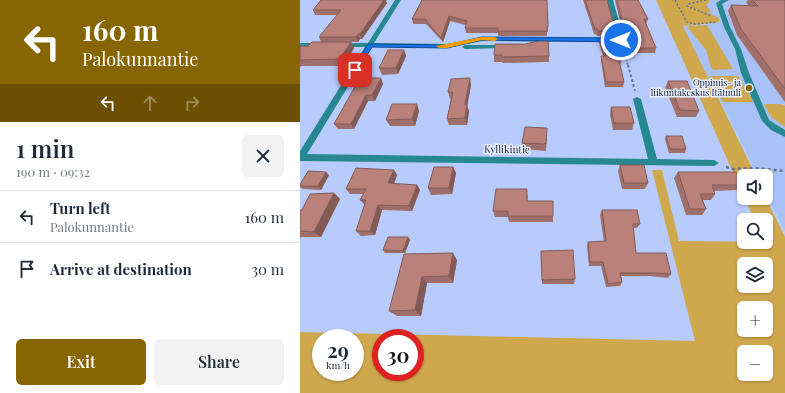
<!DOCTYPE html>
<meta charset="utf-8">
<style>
:root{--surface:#fff;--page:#f2f2f3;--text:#1f2937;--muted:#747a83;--line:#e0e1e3;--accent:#876500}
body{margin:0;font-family:"Playfair Display",serif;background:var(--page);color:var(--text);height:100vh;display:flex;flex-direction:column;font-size:15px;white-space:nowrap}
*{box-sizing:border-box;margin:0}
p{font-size:13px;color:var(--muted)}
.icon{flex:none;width:22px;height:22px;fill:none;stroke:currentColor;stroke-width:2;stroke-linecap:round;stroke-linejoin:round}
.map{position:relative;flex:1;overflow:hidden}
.side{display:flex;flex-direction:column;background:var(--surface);width:300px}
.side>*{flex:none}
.top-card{background:#876500;color:#fff;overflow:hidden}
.controls{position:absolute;left:437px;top:169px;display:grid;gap:8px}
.controls a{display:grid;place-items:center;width:36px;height:36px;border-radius:6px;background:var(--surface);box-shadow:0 1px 3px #0004;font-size:20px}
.speed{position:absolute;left:12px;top:329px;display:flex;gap:8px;font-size:20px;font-weight:700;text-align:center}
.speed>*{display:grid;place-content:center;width:52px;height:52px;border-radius:50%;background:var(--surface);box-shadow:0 1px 3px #0004;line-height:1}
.speed small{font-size:10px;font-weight:400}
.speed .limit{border:6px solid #d22;background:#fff;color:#111}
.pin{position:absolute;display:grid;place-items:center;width:34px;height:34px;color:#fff;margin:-17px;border-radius:8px;box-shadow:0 2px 6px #0006}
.me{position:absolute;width:44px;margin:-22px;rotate:270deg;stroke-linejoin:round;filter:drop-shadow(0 0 3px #0008)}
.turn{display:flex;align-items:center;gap:14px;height:84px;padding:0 16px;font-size:18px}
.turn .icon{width:52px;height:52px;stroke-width:2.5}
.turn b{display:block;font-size:28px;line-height:34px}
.lanes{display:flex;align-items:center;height:38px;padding:0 16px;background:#0003;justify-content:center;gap:20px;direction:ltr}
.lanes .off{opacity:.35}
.round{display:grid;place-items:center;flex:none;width:42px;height:42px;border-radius:6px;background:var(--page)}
.headline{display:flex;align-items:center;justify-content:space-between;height:68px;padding:0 16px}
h1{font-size:24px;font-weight:600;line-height:30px}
.primary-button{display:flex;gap:8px;margin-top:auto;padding:8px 16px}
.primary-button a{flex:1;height:46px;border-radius:6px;background:var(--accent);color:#fff;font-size:16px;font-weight:600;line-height:46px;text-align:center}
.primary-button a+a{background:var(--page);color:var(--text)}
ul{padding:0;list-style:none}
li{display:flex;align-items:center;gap:12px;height:52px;padding:0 16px;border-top:1px solid var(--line)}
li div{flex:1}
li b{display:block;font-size:15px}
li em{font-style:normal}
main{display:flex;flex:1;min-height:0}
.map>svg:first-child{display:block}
</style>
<main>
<section class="side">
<div class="top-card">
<div class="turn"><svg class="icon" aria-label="left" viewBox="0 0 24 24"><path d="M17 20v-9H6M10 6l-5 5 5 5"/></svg><div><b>160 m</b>Palokunnantie</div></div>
<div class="lanes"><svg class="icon" aria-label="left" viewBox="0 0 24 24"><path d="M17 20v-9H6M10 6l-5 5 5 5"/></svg><svg class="icon off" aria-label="ahead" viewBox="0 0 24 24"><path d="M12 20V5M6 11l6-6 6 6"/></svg><svg class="icon off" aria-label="right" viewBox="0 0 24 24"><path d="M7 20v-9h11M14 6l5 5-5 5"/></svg></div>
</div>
<div class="headline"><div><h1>1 min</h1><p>190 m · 09:32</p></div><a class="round"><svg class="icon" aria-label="close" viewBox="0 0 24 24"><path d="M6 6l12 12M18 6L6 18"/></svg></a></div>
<ul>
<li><svg class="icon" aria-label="left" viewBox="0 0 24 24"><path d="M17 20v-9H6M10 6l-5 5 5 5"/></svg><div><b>Turn left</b><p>Palokunnantie</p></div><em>160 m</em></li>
<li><svg class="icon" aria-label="arrive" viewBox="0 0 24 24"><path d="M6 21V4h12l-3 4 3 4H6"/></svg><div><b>Arrive at destination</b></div><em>30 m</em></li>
</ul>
<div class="primary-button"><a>Exit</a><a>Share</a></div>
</section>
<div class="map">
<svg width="485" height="393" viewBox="0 0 485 393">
<rect width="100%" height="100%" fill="#b7ccfd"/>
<path fill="#a8c1f7" d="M370,0H485V231L466,193V176H458Z"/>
<g fill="#cfa84e" fill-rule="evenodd">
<path d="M356,0H409V3L406,4L411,12H407L419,18V22L415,23L383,26L456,176H444V197Z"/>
<path d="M407,25L433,69L414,70L411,68L406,50L388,28L389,26Z"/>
<path d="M409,76H438L454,102H423Z"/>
<path d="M464,104H481L485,106V127L471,117Z"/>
<path d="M352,170H362L379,241L466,242V220H454L445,198H466L485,237V393H0V332L395,341ZM444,264H466V286H444ZM444,308H466V330H444ZM21,338H55V372H21ZM81,338H115V372H81ZM444,352H466V374H444Z"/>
</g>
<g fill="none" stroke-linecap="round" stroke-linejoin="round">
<g stroke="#627090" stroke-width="1.5" stroke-dasharray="2 2" stroke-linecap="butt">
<path d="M375,0L387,22L395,24L415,22"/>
<path d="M406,0L388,4L387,6L411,16"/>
<path d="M324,51L328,66"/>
</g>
<path stroke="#627090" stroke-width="2" stroke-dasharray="2.5 2.5" stroke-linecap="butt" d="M328,65L335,91"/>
<path stroke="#627090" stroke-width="2.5" stroke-dasharray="3 3" stroke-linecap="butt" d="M426,167L434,169L454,168L485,171"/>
<g fill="#288892" fill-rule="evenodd">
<path d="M95,0H101L74,43L147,44L182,37L317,38L307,0H313L324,40L321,42L182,41L147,48L72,47L7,154L348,159L333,99L337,97L341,99L357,159L414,160L419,163L414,166L0,161V151L65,47H40L37,45L40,43H68Z"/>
<path d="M421,0H429L422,4L430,27L441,49L449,73L469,120L485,130V137L471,130L462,121L441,73L435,49L424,27L416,3Z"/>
<path d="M0,43H22L25,45L22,47H0Z"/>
<path d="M207,45L209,46V48L165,49L162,47L165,45Z"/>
</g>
</g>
<g fill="#a06f6a">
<path d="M122,0L248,27V32H247V36H198V33H166L165,28L166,25L150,21L143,42L126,24H113L112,19Z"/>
<path d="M283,0H307L316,32L315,36H297L296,34H294Z"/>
<path d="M315,0H338L348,19L346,24L356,48L355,53H319L322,60L320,65L324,82L323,87H305L301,61V56H303L299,43L300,38L322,39L324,37Z"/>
<path d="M448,0H485V102L437,35L428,11L431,5L449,6L446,2Z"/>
<path d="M86,1L87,3L62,39H60L58,42H51L54,48L44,66H1L0,67V46H8L21,42L19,37L37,15H15L13,10Z"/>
<path d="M104,50L106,56L98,74L82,75L79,68Z"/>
<path d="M194,55L249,56V62L203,63L202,62H194Z"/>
<path d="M368,81L399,111L396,117H377L365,88Z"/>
<path d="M83,84L75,101H68L54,129H38L34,124L56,85Z"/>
<path d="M171,85L167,106L169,111L167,125H149L147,119L151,99H150L148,92Z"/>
<path d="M311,107L334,123L332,130H313L310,114Z"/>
<path d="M119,111L115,126H90L86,120Z"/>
<path d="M247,135L246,151L223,149L222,143Z"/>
<path d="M366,136L386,149L385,153H369L365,139Z"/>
<path d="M320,165L348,183L345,189H322L318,171Z"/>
<path d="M153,167L156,173L152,194L131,195L128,188Z"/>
<path d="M94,170L97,175L94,184L117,185L120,190L112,211L82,210L75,235L61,236L56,231L65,205L60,200L63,194H50L46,189Z"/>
<path d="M378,172L442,185L437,190L414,191L415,194L411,200H402L406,209L402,215H386L374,178Z"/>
<path d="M29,175L21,190L3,189L0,187V185Z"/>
<path d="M34,193L40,199L21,237H1L0,239V210H2Z"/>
<path d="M228,195L227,201L253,216V222H209L208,217H195L193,211Z"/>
<path d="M302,210L340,224L337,228H333L336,253L371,274L368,278L349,276H321L322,282L320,286L306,287L301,266H289L287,246L288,242H304L300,215Z"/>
<path d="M108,237L110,240L105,253H85L83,250Z"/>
<path d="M241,251L275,279L274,284H242Z"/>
<path d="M104,254L157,260L153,283H127L121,316H97L89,311Z"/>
</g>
<g fill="#825a56">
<path d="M83,0H87L86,1L87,3L62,39L60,34Z"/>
<path d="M149,16L150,21L143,42L141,38Z"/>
<path d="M58,34L60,39L58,42L56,37Z"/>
<path d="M51,42L54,48L44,66L40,59Z"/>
<path d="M104,50L106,56L98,74L96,68Z"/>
<path d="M81,78L83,84L75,101L72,95Z"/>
<path d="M170,78L171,85L167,106L169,111L167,125L165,118V105Z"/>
<path d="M66,95L68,101L54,129L51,124Z"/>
<path d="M117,104L119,111L115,126L112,119Z"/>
<path d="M153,167L156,173L152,194L149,188Z"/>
<path d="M94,170L97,175L92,188L88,183Z"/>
<path d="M26,172L29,175L21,190L18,186Z"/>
<path d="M117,185L120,190L112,211L109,206Z"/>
<path d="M34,193L40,199L21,237L14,232Z"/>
<path d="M78,205L82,210L75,235L70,231Z"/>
<path d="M108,237L110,240L105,253L103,251Z"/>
<path d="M153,253L157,260L153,283L149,276Z"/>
<path d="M122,277L127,283L121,316L115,310Z"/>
</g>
<g fill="#ba817b" stroke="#825a56">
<path d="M21,0H84L60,34H58L56,37H19L41,10H13Z"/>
<path d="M122,0H247L248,27H247V31H198V28H165L167,21L149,16L141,38L125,19H112Z"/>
<path d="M285,0H307L316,32L298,31L297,29H295Z"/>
<path d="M317,0H338L348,19H344L356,48H317L322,60H319L324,82H306L301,56H306L300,38L322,39L326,36Z"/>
<path d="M452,0H485V89L441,29L431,5L458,6Z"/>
<path d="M248,37L249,56L202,57V55H194L195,44H226L245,39Z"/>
<path d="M12,42H51L40,59L0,60V46H8Z"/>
<path d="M88,50H104L96,68H79Z"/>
<path d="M65,78H81L72,95H66L51,124H34L56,85H61Z"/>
<path d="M170,78L165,105H167L165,118L147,119L153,92H148L151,79Z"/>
<path d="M368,81H387L399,111L380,110Z"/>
<path d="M92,104H117L112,119L86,120Z"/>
<path d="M311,107H330L334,123H314Z"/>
<path d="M225,127L247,128L246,144L222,143Z"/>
<path d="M366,136H382L386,149H370Z"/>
<path d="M320,165H344L348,183H324Z"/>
<path d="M134,167H153L149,188H128Z"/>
<path d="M56,168L94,170L88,183L117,185L109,206L78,205L70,231H56L66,200H60L66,189H46Z"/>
<path d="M8,171L26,172L18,186H0V185Z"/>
<path d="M378,172H436L442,185H412L415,194H400L406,209H390Z"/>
<path d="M196,189H227V201H253V216H208V211H193Z"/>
<path d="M34,193L14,232L0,231V210H2L10,194Z"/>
<path d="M302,210H337L340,224H333L336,253H366L371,274L352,273H320L322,282L308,284L303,262H290L288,242L306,241Z"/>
<path d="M88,237H108L103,251L83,250Z"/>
<path d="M273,250L275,279L242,280L241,251Z"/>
<path d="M153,253L149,276L122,277L115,310L89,311L104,254Z"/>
</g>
<path fill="#1a73e8" stroke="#114b97" d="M182,37L321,38L324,40L321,42L182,40L147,48L72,47L57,71L52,70L68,44L147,45Z"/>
<path fill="#f59e0b" d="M182,37H195L198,39L195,41L182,40L147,48H139L136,46Z"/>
<circle fill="#876500" stroke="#e7eefd" stroke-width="1.5" cx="449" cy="88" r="4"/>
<g text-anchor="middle" stroke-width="3" stroke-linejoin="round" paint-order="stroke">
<g font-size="9" fill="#1c2436" stroke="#e7eefd" text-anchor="end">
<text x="441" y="86">Oppimis- ja<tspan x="441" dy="10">liikuntakeskus Itätuuli</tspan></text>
</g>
<g font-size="10" fill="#1c2436" stroke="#e7eefd">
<text transform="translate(207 149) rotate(1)" y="4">Kyllikintie</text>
</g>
</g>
</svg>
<div class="controls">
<a><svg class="icon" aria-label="sound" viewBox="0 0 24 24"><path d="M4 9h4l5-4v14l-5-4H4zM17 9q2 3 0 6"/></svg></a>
<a><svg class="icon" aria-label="search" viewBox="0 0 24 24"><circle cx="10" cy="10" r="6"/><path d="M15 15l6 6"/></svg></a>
<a><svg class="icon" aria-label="layers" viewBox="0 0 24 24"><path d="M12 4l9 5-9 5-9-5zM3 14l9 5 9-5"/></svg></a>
<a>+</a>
<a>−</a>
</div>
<div class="speed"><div>29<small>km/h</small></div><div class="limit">30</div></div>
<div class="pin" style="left:55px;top:70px;background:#d93025"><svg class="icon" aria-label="arrive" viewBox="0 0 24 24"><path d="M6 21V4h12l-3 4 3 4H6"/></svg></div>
<svg class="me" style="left:321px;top:40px" viewBox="-20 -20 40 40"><circle r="17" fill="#1a73e8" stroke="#fff" stroke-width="3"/><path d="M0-11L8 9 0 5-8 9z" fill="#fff"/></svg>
</div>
</main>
